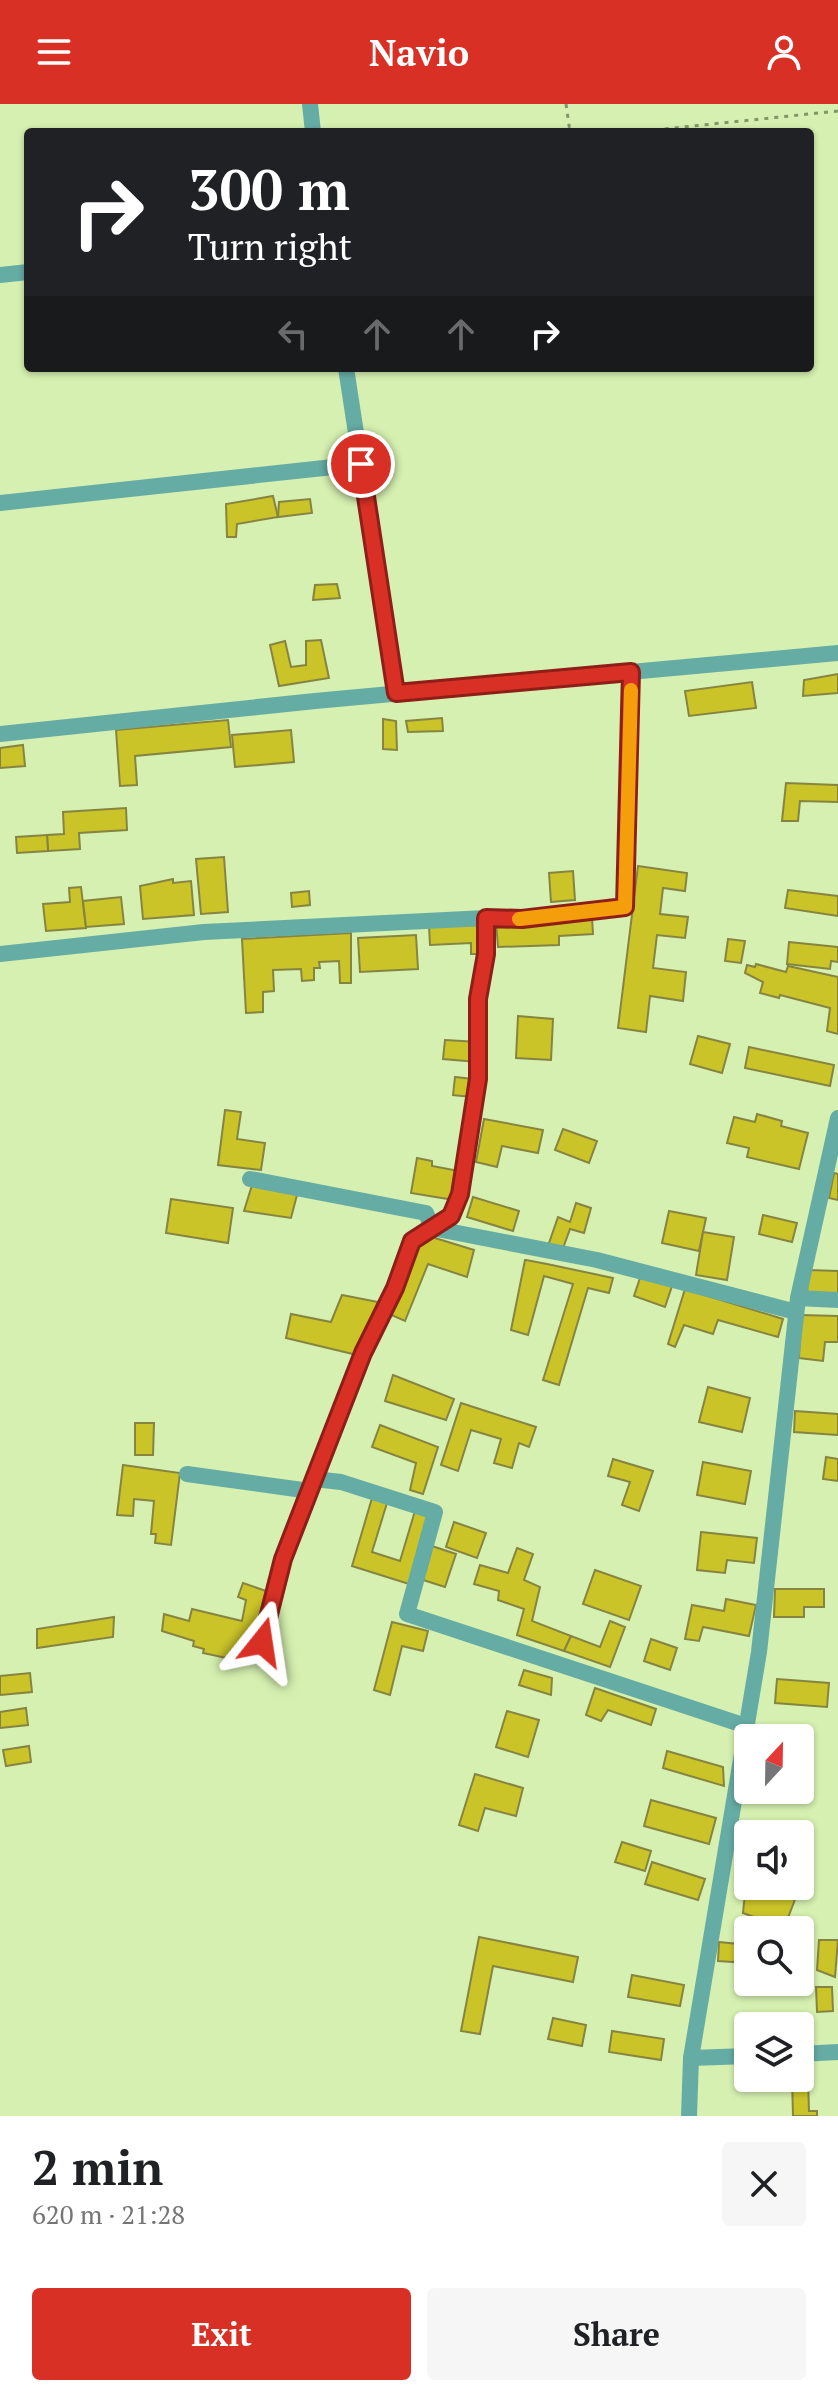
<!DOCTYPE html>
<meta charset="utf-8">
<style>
:root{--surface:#fff;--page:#f6f6f6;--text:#202124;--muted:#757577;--accent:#d93025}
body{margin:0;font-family:"PT Serif",serif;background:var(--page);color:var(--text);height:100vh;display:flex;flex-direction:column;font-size:30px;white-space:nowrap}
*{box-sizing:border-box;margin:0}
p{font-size:26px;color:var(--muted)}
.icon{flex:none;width:44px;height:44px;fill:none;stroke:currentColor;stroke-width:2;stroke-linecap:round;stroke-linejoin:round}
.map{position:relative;height:2012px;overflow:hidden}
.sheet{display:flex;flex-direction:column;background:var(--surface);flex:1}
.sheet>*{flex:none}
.banner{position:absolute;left:24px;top:24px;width:790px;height:244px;border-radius:8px;box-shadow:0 2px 6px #0004;background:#202124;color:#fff;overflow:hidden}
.needle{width:52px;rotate:22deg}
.tools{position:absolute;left:734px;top:1620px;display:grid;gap:16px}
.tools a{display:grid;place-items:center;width:80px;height:80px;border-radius:8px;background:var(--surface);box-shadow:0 2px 6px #0004;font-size:40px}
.pin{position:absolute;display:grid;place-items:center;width:68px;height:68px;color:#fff;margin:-34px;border:4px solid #fff;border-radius:50%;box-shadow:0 2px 8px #0007}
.me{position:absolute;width:88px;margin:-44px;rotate:15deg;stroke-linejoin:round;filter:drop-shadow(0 0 6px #0008)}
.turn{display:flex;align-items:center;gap:28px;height:168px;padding:0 32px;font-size:36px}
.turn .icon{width:104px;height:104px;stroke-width:2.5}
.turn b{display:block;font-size:56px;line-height:68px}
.lanes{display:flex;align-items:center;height:76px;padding:0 32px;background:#0003;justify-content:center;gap:40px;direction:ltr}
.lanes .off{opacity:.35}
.round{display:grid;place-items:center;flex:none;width:84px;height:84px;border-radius:8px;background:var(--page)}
.head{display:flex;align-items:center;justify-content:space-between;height:136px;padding:0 32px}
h1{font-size:48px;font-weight:600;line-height:60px}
.button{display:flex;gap:16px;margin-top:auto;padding:16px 32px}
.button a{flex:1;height:92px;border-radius:8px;background:var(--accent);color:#fff;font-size:32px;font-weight:600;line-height:92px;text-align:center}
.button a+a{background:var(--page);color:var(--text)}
header{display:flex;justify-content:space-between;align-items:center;height:104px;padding:0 32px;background:var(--accent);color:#fff;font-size:36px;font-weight:600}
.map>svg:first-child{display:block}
</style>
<header><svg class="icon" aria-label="menu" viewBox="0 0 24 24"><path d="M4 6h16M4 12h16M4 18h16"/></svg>Navio<svg class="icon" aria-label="person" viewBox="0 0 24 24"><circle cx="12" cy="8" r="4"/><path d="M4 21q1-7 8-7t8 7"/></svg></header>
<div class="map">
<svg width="838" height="2012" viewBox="0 0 838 2012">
<rect width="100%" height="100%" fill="#d5f0b0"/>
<g fill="#cbc429" stroke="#868441" stroke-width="2">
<path d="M273,392L278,413L237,420L236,433H227L226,400Z"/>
<path d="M310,395L312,409L278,413L279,398Z"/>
<path d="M337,480L340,494L313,496L315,481Z"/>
<path d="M321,536L329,574L279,582L270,541L285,537L291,563L306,561V537Z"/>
<path d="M838,570V589L803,592L804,576Z"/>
<path d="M752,578L756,604L689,612L685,587Z"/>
<path d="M442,614L443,627L408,628L406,617Z"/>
<path d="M383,615L396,617L397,646L383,645Z"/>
<path d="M228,616L231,643L135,652L137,681L120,682L116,626Z"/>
<path d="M291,626L294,658L235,663L232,631Z"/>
<path d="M23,641L25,662L0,664V644Z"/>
<path d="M786,679L838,681V698L800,697L798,717H782Z"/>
<path d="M126,704L127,726L79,729L80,745L48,747L47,731L64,730L63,708Z"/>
<path d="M47,731L48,747L17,749L16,733Z"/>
<path d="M224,753L228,808L201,810L196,755Z"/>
<path d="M638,762L687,769L685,787L663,784L660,810L688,813L685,834L657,831L653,864L686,868L683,897L650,892L646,928L618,924Z"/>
<path d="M573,767L575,796L551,798L549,769Z"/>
<path d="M173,775V779L191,777L194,811L143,815L140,782Z"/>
<path d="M81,783L86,824L46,827L43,800L70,798L69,784Z"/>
<path d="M788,786L838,792V812L785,804Z"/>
<path d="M309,787L310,801L292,803L291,789Z"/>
<path d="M121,793L124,820L86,823L83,797Z"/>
<path d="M592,813L593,830L559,832V841L498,843L496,818Z"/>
<path d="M482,821L483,850H471V839L430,841L429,822Z"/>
<path d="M351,829V879H340L339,857L319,858L320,864H314V876L302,877L301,865L273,866L274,887L263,888V908L246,909L242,835Z"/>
<path d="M416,831L418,865L360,868L358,834Z"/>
<path d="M728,835L745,837L741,859L725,857Z"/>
<path d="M789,838L838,843V858L831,857L830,865L787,860Z"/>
<path d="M756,860L786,868L788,862L838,873V930L827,927L830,904L780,891L779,894L760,889L763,878L745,869L747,861L755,863Z"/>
<path d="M518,912L553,915L551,956L516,954Z"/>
<path d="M698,932L730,940L722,969L690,960Z"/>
<path d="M445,936L478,938L477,958L443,955Z"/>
<path d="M749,943L834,961L830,982L745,964Z"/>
<path d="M455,973L473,975L471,993L453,991Z"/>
<path d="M225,1006L241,1008L237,1035L265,1039L261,1066L218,1061Z"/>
<path d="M757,1010L782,1017L781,1022L808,1029L799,1065L747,1053L749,1044L727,1039L734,1013L755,1018Z"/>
<path d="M484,1015L543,1026L538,1049L502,1042L497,1063L476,1058Z"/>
<path d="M563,1025L597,1037L589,1059L555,1046Z"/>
<path d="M417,1054L432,1057V1062L459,1067L454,1096L411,1089Z"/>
<path d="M834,1069L838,1070V1096L829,1094Z"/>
<path d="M252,1081L298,1087L291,1114L244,1107Z"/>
<path d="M473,1093L519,1107L513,1127L467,1113Z"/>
<path d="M171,1095L233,1104L228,1139L166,1129Z"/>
<path d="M576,1099L591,1104L584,1129L570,1125L562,1147L548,1142L558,1113L570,1118Z"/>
<path d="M669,1107L706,1114L699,1147L662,1139Z"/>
<path d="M763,1111L797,1119L792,1138L759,1130Z"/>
<path d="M703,1128L734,1133L727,1176L696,1171Z"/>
<path d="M422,1130L474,1146L467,1173L428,1160L405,1217L389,1210Z"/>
<path d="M525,1156H526L547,1160L613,1174L609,1189L588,1184L559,1281L543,1276L573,1180L544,1172L528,1231L511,1226Z"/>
<path d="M808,1166L838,1167V1191H807Z"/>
<path d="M642,1168L673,1179L665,1203L634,1192Z"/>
<path d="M685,1185L783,1215L778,1233L718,1216L713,1230L684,1221L675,1243L668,1240Z"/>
<path d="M342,1191L378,1198L357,1251L286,1234L291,1210L331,1218Z"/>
<path d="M801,1211L838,1212V1238H825L823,1257L799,1254Z"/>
<path d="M393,1271L454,1295L446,1316L385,1297Z"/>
<path d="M708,1283L750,1294L742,1328L699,1318Z"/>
<path d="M461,1299L536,1323L529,1343L519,1339L512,1364L494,1359L501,1335L471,1326L458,1367L441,1361Z"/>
<path d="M795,1307L838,1310V1331L794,1328Z"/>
<path d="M135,1319H154L153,1351H135Z"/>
<path d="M380,1321L438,1343L423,1390L410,1386L416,1359L372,1343Z"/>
<path d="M826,1353L838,1355V1377L823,1375Z"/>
<path d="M613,1355L653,1367L639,1407L622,1401L630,1378L608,1372Z"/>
<path d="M703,1358L751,1367L745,1400L697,1391Z"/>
<path d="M123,1361L180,1369L171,1441L155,1439L156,1430H151L154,1397L134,1395L133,1412L117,1411Z"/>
<path d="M372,1394L387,1399L372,1448L400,1457L415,1407L430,1412L409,1480L352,1462Z"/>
<path d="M454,1418L486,1429L477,1454L446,1443Z"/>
<path d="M701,1428L757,1434L754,1459L727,1456L725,1469L697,1466Z"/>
<path d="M432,1442L456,1450L445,1483L420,1475Z"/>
<path d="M517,1444L533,1450L524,1476L540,1483L532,1517L571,1532L564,1547L517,1531L524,1505L498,1496L499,1487L474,1480L480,1461L508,1469Z"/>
<path d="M595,1466L641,1482L629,1516L583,1500Z"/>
<path d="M243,1479L266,1487L250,1559L203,1549L204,1545L193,1542L194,1537L162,1527L164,1510L189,1517L192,1505L242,1517L246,1496L238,1493Z"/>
<path d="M775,1485H824V1503H804V1513H774Z"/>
<path d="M726,1495L756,1501L749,1532L703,1523L699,1537L685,1535L692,1501L724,1507Z"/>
<path d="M114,1513L113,1533L37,1544V1525Z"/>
<path d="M610,1517L625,1523L610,1563L564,1547L571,1532L600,1543Z"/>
<path d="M392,1518L428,1527L423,1547L402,1542L390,1591L374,1586Z"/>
<path d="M651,1535L677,1544L670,1566L644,1557Z"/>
<path d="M524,1566L552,1574L551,1591L519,1581Z"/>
<path d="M30,1569L32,1588L0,1591V1572Z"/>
<path d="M777,1575L829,1579L827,1603L775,1599Z"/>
<path d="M595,1584L656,1605L651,1621L608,1606L601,1617L586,1611Z"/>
<path d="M26,1604L28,1621L0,1624V1608Z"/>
<path d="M507,1607L539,1616L528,1653L496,1643Z"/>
<path d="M800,1634L810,1636L807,1661L800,1660Z"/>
<path d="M29,1642L31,1658L6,1662L3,1646Z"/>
<path d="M667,1647L723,1663L724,1682L663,1664Z"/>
<path d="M475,1670L523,1684L516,1712L485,1704L478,1727L459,1721Z"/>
<path d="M651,1696L716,1714L709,1740L644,1722Z"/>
<path d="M800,1733L809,1734L806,1756L800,1755Z"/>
<path d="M622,1738L651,1747L645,1767L615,1758Z"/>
<path d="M652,1758L705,1775L698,1796L645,1780Z"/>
<path d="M745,1789L796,1793L784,1824L743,1809Z"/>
<path d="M479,1833L578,1853L573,1878L493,1862L480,1930L461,1927Z"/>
<path d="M819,1836H838L835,1873L817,1866Z"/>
<path d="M719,1838L748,1841V1859L718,1857Z"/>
<path d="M632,1871L684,1881L680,1902L628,1893Z"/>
<path d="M816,1883H832L833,1907L817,1908Z"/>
<path d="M553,1914L586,1921L582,1942L548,1935Z"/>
<path d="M612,1927L664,1935L661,1956L609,1948Z"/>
<path d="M808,1973L809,2007H817V2012H793L792,1974Z"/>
</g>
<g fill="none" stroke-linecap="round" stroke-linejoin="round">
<g stroke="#829566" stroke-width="3" stroke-dasharray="4 6" stroke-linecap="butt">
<path d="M566,0L570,28"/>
<path d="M635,28L838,7"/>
</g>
<g stroke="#65aca4" stroke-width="16">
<path d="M310,0L313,28"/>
<path d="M0,171L28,168"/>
<path d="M346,264L396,589"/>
<path d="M0,399L361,360"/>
<path d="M0,630L315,597L838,549"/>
<path d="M486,814L522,815L625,803L631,568"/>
<path d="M0,850L204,828L486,814V850L478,895L480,927L472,1021L460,1090L451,1112L432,1124"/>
<path d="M250,1075L426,1109L432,1124L412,1137L395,1184L363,1249L315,1374"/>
<path d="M432,1124L597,1156L796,1208"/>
<path d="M798,1194L838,1196"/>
<path d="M187,1370L310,1387"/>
<path d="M262,1538L283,1455L314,1375L341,1378L435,1408L407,1510L746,1622"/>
<path d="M800,1950L838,1948"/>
<path d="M691,1954L748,1952"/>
<path d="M689,2012L691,1954L759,1548L798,1194L838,1014"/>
</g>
</g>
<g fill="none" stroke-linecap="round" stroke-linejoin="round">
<defs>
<path id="route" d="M262,1538L283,1455L363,1249L395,1184L412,1137L451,1112L460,1090L478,975V895L486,850V814L522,815L625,803L631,568L396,589L361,360"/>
</defs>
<use href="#route" stroke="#8d1f18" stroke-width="20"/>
<use href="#route" stroke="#d93025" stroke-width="14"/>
<path stroke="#f59e0b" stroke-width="14" d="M519,815L625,803L631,586"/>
</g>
</svg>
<div class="tools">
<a><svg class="needle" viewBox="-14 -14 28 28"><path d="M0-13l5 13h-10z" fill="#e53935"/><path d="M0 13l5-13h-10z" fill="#757577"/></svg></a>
<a><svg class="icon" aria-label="sound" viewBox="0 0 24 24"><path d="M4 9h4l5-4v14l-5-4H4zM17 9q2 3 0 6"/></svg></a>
<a><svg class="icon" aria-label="search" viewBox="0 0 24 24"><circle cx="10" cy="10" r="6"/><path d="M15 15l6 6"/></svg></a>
<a><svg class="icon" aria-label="layers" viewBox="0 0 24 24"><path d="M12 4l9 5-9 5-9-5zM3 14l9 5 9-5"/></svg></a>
</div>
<div class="pin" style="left:361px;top:360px;background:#d93025"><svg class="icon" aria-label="arrive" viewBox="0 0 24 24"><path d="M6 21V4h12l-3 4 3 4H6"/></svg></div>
<svg class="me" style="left:262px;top:1538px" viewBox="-20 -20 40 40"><path d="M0-17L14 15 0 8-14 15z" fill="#d93025" stroke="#fff" stroke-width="4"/></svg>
<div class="banner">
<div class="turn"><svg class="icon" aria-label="right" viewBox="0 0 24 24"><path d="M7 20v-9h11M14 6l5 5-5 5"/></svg><div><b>300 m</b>Turn right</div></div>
<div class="lanes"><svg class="icon off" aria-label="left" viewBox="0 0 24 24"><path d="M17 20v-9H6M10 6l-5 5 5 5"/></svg><svg class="icon off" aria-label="ahead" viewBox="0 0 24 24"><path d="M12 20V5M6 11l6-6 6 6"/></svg><svg class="icon off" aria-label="ahead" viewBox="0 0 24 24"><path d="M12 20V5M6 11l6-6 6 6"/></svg><svg class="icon" aria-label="right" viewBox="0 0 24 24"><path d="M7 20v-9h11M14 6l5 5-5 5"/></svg></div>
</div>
</div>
<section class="sheet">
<div class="head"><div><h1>2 min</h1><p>620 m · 21:28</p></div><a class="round"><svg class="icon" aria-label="close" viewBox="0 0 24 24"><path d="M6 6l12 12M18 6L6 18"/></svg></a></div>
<div class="button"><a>Exit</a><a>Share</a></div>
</section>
